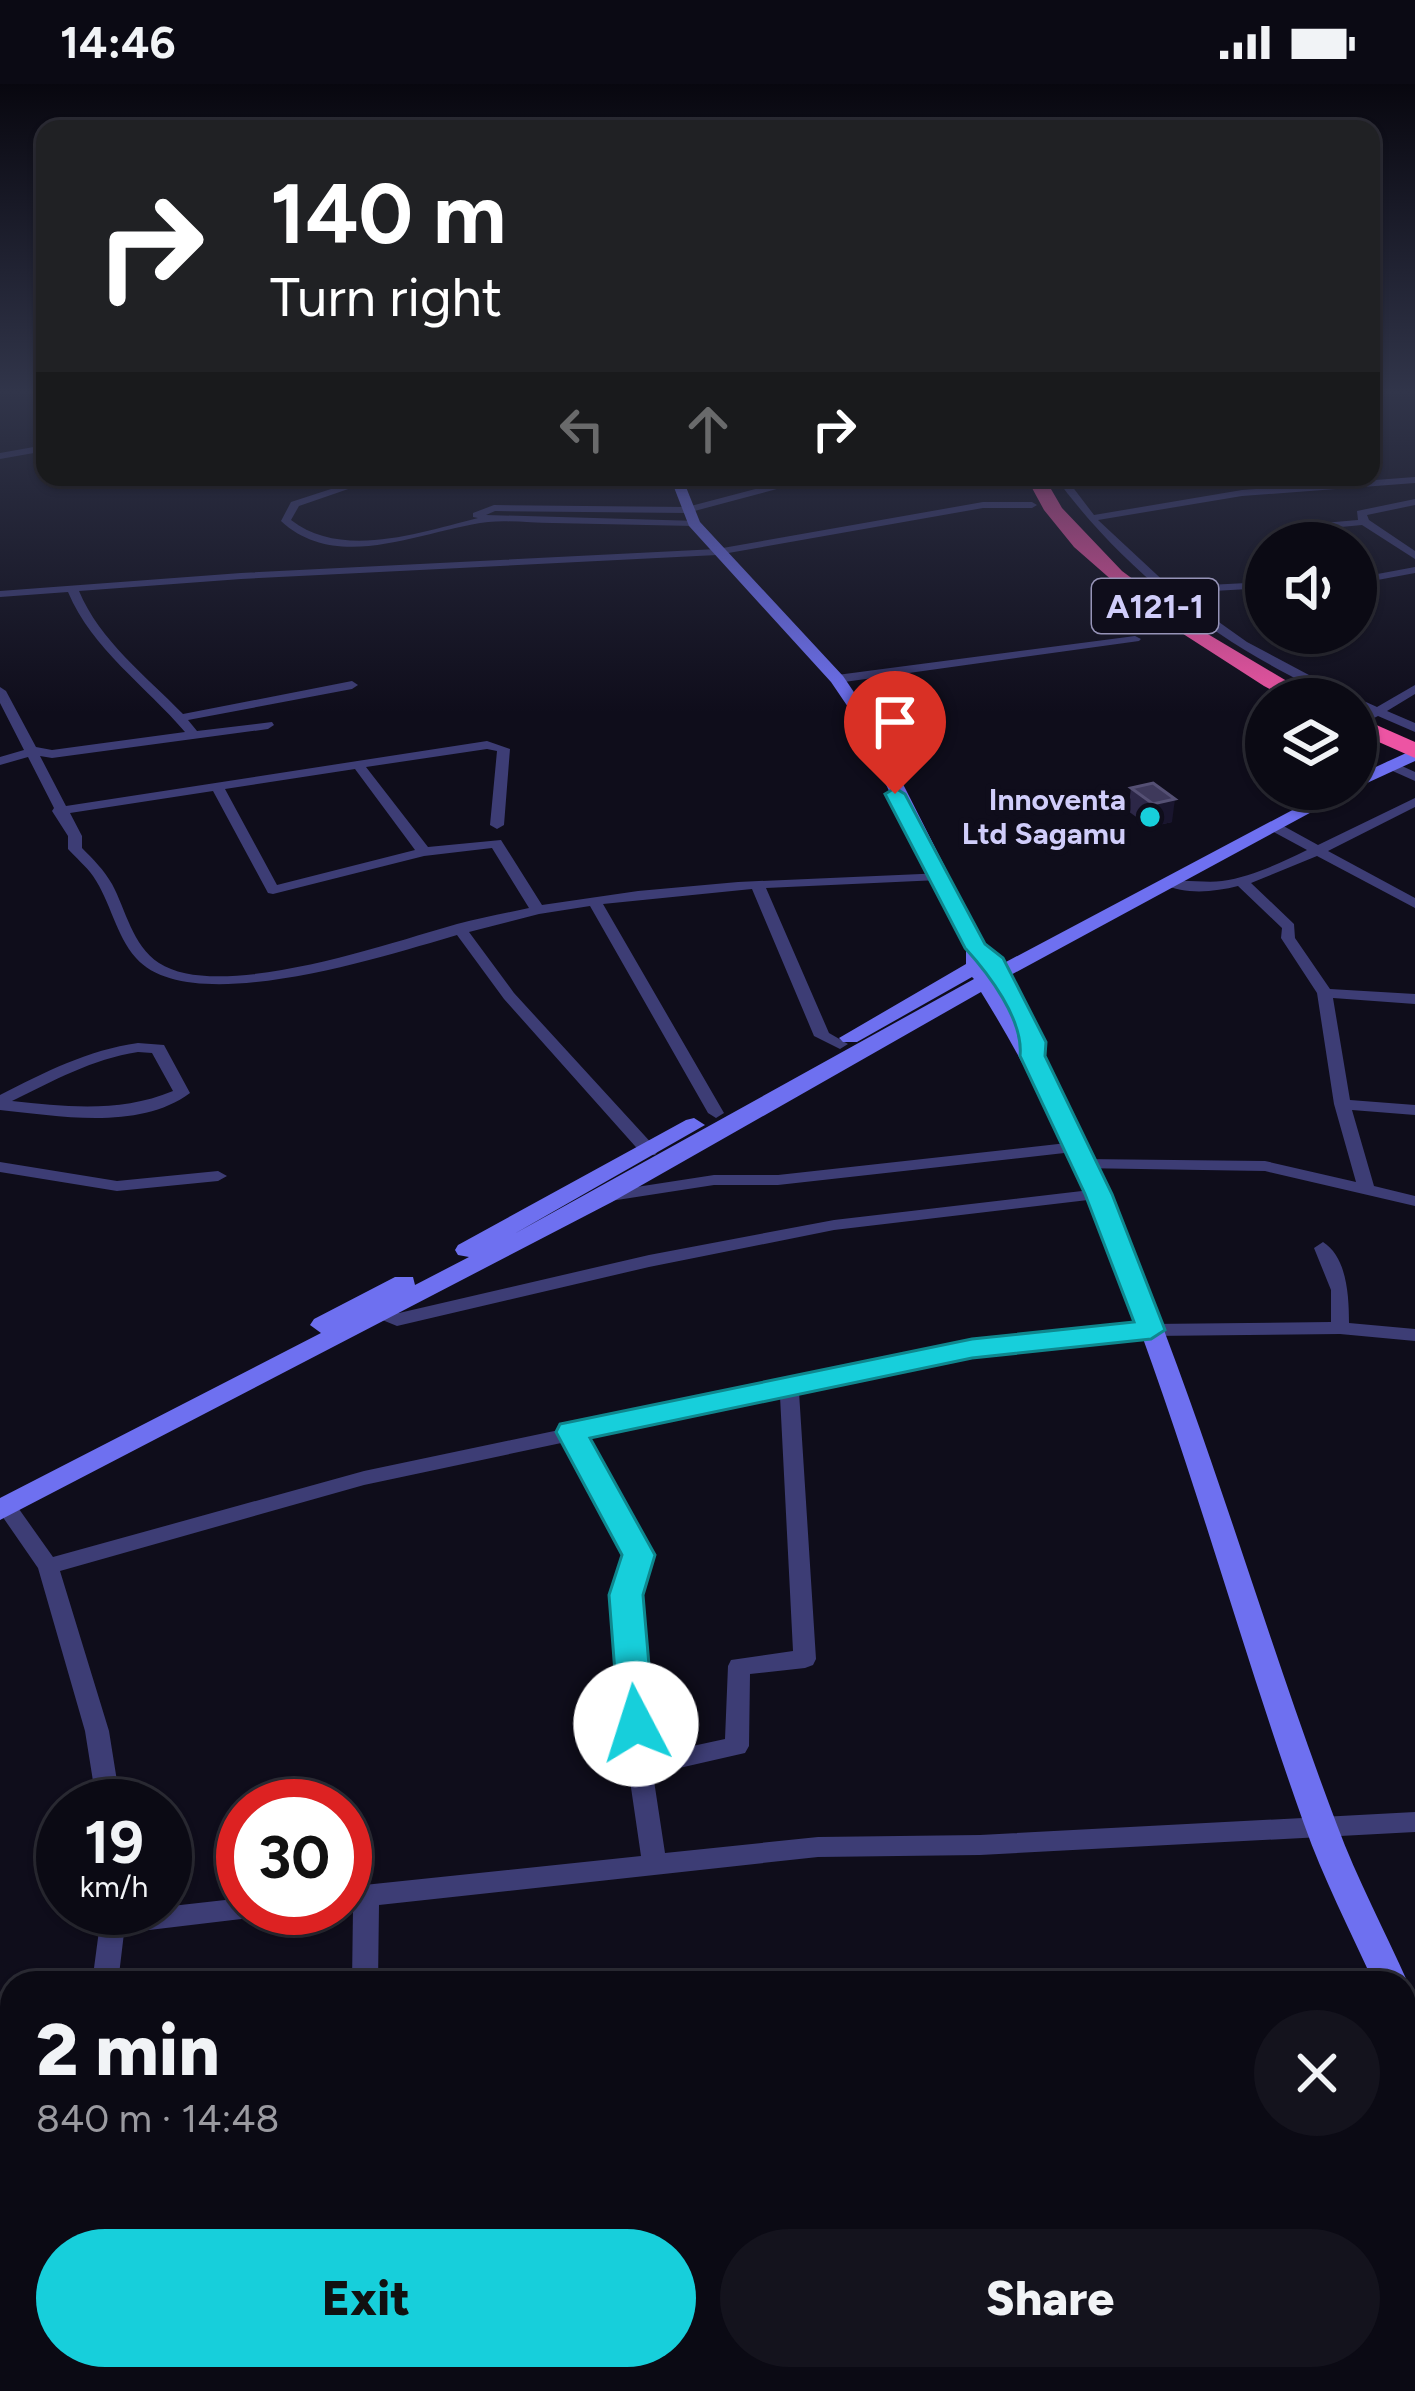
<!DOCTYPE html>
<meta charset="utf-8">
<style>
:root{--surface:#0b0a14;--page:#14131d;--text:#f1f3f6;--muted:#9a9aa0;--line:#2b2b34;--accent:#17cfdb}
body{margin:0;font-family:Figtree,sans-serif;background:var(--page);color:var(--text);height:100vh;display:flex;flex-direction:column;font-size:45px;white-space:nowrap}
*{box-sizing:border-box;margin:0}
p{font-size:39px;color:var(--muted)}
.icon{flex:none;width:66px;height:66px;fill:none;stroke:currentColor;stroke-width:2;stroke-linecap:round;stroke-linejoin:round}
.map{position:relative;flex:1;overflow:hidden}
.panel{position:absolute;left:0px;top:1887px;width:1416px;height:420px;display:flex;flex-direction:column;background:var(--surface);border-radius:36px 36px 0 0;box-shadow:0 3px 9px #0004,0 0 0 3px var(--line)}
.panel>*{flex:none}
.guide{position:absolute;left:36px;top:36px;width:1344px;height:366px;border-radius:24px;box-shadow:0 3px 9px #0004,0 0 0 3px var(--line);background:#202124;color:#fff;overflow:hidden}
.tools{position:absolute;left:1245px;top:438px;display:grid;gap:24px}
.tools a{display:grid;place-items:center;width:132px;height:132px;border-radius:50%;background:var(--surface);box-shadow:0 3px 9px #0004,0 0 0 3px var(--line);font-size:60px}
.speed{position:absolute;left:36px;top:1695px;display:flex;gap:24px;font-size:60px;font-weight:700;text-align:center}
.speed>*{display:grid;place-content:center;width:156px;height:156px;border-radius:50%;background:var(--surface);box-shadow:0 3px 9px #0004,0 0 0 3px var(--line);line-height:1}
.speed small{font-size:30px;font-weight:400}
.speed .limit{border:18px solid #d22;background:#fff;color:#111}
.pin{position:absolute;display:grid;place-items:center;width:102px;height:102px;color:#fff;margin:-123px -51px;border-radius:50% 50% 50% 0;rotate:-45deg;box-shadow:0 0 12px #0007}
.pin .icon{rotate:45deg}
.me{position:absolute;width:132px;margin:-66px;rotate:355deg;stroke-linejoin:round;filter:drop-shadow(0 0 9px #0008)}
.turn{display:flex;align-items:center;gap:42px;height:252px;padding:0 36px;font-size:54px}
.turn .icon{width:156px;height:156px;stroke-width:2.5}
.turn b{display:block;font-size:84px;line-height:102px}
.lanes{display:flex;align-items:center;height:114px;padding:0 36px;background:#0003;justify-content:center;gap:60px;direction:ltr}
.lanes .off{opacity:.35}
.round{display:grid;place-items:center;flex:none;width:126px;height:126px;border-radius:63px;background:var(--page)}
.head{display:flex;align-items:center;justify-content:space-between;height:204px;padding:0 36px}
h1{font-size:72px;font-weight:800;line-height:90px}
.button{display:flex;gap:24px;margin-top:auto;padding:24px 36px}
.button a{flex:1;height:138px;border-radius:72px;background:var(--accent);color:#111;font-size:48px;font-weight:800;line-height:138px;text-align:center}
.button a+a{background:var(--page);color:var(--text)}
.status{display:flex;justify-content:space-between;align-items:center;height:84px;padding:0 60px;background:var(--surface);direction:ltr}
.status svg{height:33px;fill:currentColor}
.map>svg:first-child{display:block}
</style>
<div class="status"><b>14:46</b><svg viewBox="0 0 49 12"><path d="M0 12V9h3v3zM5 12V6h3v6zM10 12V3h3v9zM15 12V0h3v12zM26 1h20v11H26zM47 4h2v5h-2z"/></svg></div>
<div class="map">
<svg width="1415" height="2307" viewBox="0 0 1415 2307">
<rect width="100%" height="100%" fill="#0f0d1b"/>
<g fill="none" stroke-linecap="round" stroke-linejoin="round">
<g fill="#3d3d75" fill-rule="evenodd">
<path d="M45,361V367L0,375V369Z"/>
<path d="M368,393H383L299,422L291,436C342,476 422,448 478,434L473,433V429L494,421L687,423L790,396L784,393H859L806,401L799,399L687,429L495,427L486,431L698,437V441L694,442C647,441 600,440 553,439C532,439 508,436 488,438C422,446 338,490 281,437L291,418Z"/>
<path d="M1055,393H1065L1094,431L1242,406L1415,393V399L1242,412L1098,436L1170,503L1266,498V504L1178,509L1247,558L1354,615C1362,615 1370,620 1377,623L1415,601V610L1387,627L1415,639V648L1378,632L1356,643V635L1368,628L1356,622V615C1330,615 1310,602 1287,590C1196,542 1116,476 1055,393Z"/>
<path d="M1415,415V421L1367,431L1369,436L1415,467V475L1362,441L1288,448L1283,445L1288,442L1358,436L1357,427Z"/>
<path d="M983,418H1032L1037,421L1032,424H983L717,471L241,495L79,507C100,557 146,592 183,630L352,597L358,601L352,605L188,636L197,647L272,638L274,641L268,645L52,674L40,672L66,722L487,657L510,665L504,741L497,745L490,741L497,667L487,665L366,683L428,763L501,756L542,821L638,807L738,798L944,789L946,792L939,796L766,804L829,949L848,960L840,965L814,952L752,805L603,820L724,1029L716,1034L708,1029L590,822L539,830L469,848L514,909L655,1063L658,1067L655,1071H643L504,915L457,851C388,871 190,936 136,874C115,850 111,818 93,792C86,782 76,774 68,765V752L52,727L54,724L28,673L0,681V673L24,666L0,619V603L6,607L36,663L52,666L185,648C146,602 92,565 68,508L0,513V507L241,489L717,465ZM355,685L415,766L277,801L225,705ZM213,707L268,809L273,810L424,772L492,764L529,824C506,829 480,834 457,840C392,858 220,919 159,879C132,861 126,826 112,800C104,786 93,775 82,764V752L70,729Z"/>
<path d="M1415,483V489L1356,500V494Z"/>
<path d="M1135,552L1141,555L1139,557L837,599L831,595L837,591Z"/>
<path d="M1391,677L1415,688V697L1386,684V678Z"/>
<path d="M1415,714V723L1328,767L1415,814V824L1317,772L1251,799L1294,840L1295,854L1330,905L1415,910V920L1333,914L1350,1016L1415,1021V1031L1352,1026L1374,1102L1415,1112V1122L1265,1087L1078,1084L1075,1080L1078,1076L1084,1075L1265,1077L1356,1098L1334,1020L1317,909L1281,854L1282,844L1238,802C1214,808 1186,811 1163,800C1178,793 1203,800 1222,797C1252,793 1280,779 1307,766L1268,745V739H1278L1318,761Z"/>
<path d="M138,959L164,961L190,1009C139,1047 59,1032 0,1026V1011C45,988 88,966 138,959ZM138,968L152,969L173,1007C120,1029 67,1023 12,1017C53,997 92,975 138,968Z"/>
<path d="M1076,1058L1082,1059L1085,1063L1082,1067L778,1101H714L604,1118L595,1113L604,1108L714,1091H778Z"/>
<path d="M0,1078L117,1097L218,1087L227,1092L218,1097L117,1107L0,1088Z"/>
<path d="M1099,1105L1105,1106L1108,1110L1105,1114L834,1146L649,1183L397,1242L375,1233L373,1229L382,1223L399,1229L649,1171L834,1136Z"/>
<path d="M1323,1158C1347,1173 1349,1212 1349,1239L1415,1245V1257L1340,1250L1151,1252L972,1271L799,1308L816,1575L813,1581L805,1584L750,1590L749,1662L745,1669L653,1690L665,1769L818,1753L980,1751L1415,1728V1748L980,1771L818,1773L379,1821L378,1899H352L353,1824H342H345V1803L641,1772L628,1683L615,1511L627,1471L566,1358L364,1401L60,1487L109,1647L121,1722H97L85,1647L38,1484L0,1429V1418H14L53,1473L364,1387L972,1259L1151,1240L1331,1238V1206L1314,1164ZM780,1312L793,1567L731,1576L728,1582L725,1655L651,1671L637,1511L649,1471L584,1354Z"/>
<path d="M243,1814V1824H270L266,1832L124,1849L118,1899H92L102,1824H128L127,1827Z"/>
<path d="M1415,2129V2157L1404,2159V2131Z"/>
<path d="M24,2295H54L53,2307H23Z"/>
<path d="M342,2295H372L371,2307H341Z"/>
<path d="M565,2295H645L638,2307H558Z"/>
<path d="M816,2295H846L848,2307H818Z"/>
</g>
<g fill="#6e70f0" fill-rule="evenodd">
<path d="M670,393H682L700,438L843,592L864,623L986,864L989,887L1332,705H1354L996,899C1160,1157 1230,1459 1337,1741C1357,1795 1385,1847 1408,1899L1404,1909V1899H1374C1350,1846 1323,1794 1304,1740C1205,1463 1138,1160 981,908L612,1118L0,1436V1414L321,1249L310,1241L314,1235L395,1193H413L415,1201L469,1173L458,1171L455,1166L458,1161L686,1036L694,1034L705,1041L514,1150L974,895L972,893L857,958H843L839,954L966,880V864L848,623L831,598L689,442Z"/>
<path d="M1415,665V677L1356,704V692Z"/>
<path d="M1404,1909L1415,1913V1962L1404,1958Z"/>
</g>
<g fill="#ed54a3" fill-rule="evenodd">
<path d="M1026,393H1044L1062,424L1122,487L1201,546L1317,615H1289L1264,602L1146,526L1074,463L1044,426Z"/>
<path d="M1356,632L1415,658V674L1356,648Z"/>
</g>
</g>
<path fill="#2c2747" d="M1153,699L1172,738L1150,743L1128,727L1131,704Z"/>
<path fill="#19152e" d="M1175,715L1172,738L1150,743L1153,720Z"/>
<path fill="#3e395b" stroke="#555074" stroke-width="3" d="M1153,699L1175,715L1153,720L1131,704Z"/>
<linearGradient id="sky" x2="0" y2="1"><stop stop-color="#08070f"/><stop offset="0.49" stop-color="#31354a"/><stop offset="1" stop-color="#31354a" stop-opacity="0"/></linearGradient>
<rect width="1415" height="628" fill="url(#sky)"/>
<path fill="#17cfdb" stroke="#0f878e" stroke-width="3" d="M895,704L905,710L985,860L1003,874L1046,958L1045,972L1112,1110L1165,1246L1151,1255L972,1274L590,1354L655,1471L643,1511L654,1640L649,1650L636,1654L624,1650L619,1640L609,1511L622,1471L556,1348L560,1340L972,1255L1134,1238L1085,1110L1020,972C1024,936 988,889 965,864L885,710Z"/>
<circle fill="#17cfdb" stroke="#0f0d1b" stroke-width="4.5" cx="1150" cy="733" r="12"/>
<g text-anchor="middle" stroke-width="12" stroke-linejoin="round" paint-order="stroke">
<g font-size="30" font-weight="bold" fill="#d0cdfa" stroke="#0f0d1b" text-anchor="end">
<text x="1126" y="726">Innoventa<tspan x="1126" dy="34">Ltd Sagamu</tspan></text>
</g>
<rect fill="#0f0d1b" stroke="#9693b7" stroke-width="3" x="1092" y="495" width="126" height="54" rx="9"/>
<g font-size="33" font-weight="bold" fill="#d0cdfa">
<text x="1155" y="534">A121-1</text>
</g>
</g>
</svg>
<div class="tools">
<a><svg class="icon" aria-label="sound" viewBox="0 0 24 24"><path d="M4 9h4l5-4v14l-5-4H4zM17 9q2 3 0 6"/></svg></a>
<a><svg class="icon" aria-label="layers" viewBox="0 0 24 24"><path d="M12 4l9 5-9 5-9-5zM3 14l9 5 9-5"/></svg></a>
</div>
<div class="speed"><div>19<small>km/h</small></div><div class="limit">30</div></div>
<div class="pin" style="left:895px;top:710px;background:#d93025"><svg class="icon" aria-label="arrive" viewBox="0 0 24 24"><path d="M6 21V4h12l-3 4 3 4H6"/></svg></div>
<svg class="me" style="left:636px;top:1640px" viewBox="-20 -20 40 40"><circle r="19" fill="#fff"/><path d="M0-13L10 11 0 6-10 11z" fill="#17cfdb"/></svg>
<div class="guide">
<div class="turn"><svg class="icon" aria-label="right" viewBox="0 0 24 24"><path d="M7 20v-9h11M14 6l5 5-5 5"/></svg><div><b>140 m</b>Turn right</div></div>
<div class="lanes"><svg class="icon off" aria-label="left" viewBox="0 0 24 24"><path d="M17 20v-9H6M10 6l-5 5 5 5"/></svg><svg class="icon off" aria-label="ahead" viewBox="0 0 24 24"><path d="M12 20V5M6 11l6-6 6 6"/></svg><svg class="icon" aria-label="right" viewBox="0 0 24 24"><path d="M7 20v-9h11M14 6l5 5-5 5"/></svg></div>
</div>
<section class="panel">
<div class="head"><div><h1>2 min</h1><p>840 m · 14:48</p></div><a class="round"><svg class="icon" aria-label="close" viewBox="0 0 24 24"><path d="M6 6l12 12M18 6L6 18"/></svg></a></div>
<div class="button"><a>Exit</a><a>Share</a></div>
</section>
</div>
